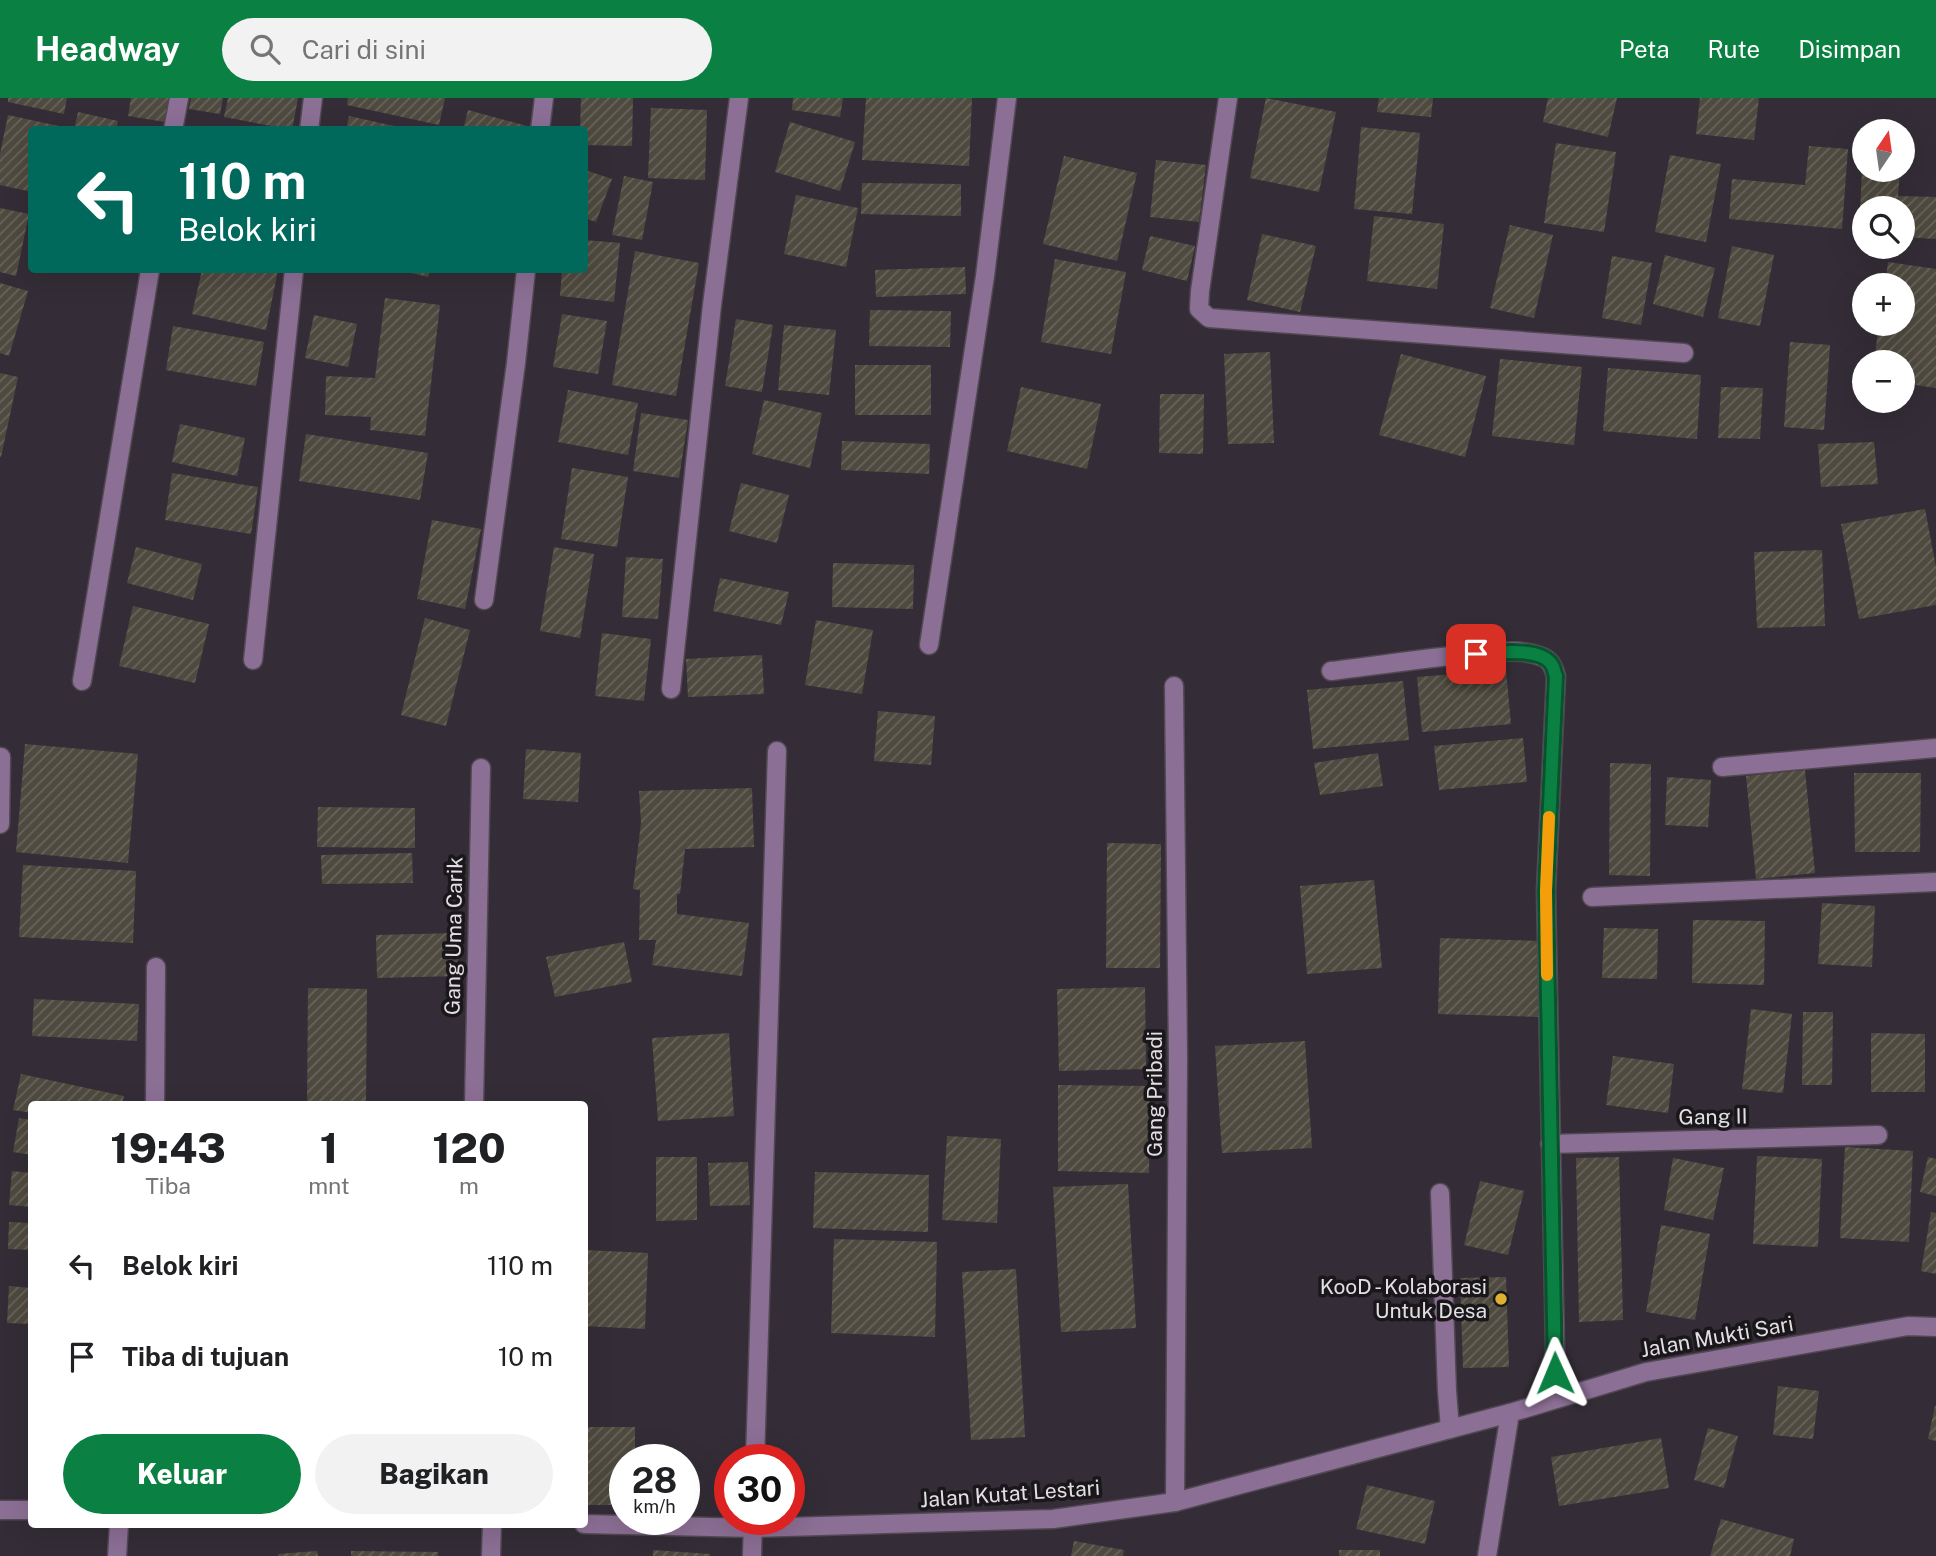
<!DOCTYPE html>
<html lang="id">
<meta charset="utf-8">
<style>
:root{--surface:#fff;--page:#f2f2f2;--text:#202124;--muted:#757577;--accent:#0b8043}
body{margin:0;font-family:"Public Sans",sans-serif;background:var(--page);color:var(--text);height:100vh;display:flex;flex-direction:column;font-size:26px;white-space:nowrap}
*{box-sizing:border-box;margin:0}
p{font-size:23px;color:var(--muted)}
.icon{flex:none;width:38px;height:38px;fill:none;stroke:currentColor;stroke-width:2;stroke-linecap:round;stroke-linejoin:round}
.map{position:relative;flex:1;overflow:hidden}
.drawer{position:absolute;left:28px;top:1003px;width:560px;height:427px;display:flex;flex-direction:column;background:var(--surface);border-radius:7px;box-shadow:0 7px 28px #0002}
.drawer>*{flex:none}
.top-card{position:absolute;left:28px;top:28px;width:560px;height:147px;border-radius:7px;box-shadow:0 7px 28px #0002;background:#00695c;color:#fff;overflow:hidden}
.needle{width:46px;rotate:13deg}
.fabs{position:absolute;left:1852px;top:21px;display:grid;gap:14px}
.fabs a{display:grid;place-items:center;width:63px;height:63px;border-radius:50%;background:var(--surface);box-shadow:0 7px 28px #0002;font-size:35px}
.speed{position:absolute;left:609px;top:1346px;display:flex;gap:14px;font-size:35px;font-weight:700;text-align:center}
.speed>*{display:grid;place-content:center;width:91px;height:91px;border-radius:50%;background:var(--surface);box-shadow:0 7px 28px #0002;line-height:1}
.speed small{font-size:18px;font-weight:400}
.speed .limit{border:10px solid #d22;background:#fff;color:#111}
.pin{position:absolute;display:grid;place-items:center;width:60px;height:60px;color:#fff;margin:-30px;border-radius:14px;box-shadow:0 4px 10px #0006}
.me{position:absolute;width:77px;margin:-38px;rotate:359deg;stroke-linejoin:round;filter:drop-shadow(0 0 5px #0008)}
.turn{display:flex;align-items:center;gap:24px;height:147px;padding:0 35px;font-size:32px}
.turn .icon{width:91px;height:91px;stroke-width:2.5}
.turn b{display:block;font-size:49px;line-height:60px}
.eta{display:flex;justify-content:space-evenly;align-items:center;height:119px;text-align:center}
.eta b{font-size:42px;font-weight:800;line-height:49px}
.cta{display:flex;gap:14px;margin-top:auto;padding:14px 35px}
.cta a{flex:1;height:80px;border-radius:42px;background:var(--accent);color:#fff;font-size:28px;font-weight:800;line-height:80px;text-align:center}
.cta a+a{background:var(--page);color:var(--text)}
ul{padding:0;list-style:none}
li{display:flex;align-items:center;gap:21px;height:91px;padding:0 35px}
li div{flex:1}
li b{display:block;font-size:26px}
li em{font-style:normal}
header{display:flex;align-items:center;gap:42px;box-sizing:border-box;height:98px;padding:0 35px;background:var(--accent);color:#fff}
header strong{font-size:33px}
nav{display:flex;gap:38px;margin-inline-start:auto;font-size:24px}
.search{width:490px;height:63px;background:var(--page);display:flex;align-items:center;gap:18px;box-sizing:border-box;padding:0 24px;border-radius:38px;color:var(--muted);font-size:26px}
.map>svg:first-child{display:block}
</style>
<header>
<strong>Headway</strong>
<div class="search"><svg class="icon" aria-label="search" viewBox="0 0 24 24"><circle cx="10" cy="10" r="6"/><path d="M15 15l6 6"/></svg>Cari di sini</div>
<nav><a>Peta</a><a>Rute</a><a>Disimpan</a></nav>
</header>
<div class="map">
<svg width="1936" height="1458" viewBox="0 0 1936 1458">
<defs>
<pattern id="building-hatch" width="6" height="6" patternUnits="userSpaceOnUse" patternTransform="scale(1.75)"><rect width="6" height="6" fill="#4f4a3f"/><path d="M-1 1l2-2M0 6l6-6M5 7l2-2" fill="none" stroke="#68645b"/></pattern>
</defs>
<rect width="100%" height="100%" fill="#342d37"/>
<g fill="url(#building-hatch)">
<path d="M8,0H67L64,16L8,4Z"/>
<path d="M131,0H169L165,24L128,18Z"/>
<path d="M191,0H223L220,16L189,11Z"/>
<path d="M228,0H298L292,32L224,19Z"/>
<path d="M348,0H445L439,27L347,7Z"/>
<path d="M581,0H633L632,48L584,47V32H580Z"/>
<path d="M793,0H843L840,19L792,12Z"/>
<path d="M866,0H972L969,68L862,62Z"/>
<path d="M1266,0L1336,14L1319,94L1250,80Z"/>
<path d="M1379,0H1433L1431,19L1377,14Z"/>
<path d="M1548,0H1617L1608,39L1543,24Z"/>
<path d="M1700,0H1759L1754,42L1696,36Z"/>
<path d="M651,10L707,12L705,82L648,80Z"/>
<path d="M468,12L527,28V32H463Z"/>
<path d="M78,14L118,23L116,32H74Z"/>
<path d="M8,17L68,30L32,32V94L0,87V56Z"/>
<path d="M349,18L403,30V32H346Z"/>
<path d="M790,24L855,44L840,93L775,74Z"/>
<path d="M1361,29L1420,35L1412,116L1354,111Z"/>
<path d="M1556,45L1616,54L1604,134L1544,125Z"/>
<path d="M1809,48L1848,51L1842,131L1729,121L1732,81L1805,87Z"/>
<path d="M1670,57L1721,66L1706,144L1655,134Z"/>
<path d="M1064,58L1137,75L1117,163L1043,146Z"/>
<path d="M1156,62L1206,67L1199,124L1150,119Z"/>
<path d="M1862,72H1900L1898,98L1936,99V141L1902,139V110H1864V139H1859Z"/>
<path d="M588,73L612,81L596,124L584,120V84Z"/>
<path d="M624,78L653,84L642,142L612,137Z"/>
<path d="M862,85L961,86V118L861,116Z"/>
<path d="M796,97L858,110L846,169L784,156Z"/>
<path d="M0,110L29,116L16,178L0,174Z"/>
<path d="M1374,118L1444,126L1437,191L1367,183Z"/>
<path d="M1510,127L1553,137L1534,220L1490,210Z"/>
<path d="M1262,136L1316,148L1300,214L1247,202Z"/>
<path d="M1150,138L1195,148L1187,183L1142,172Z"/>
<path d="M584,142L620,145L614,204L560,198L562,172H584Z"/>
<path d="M1732,148L1774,157L1760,228L1718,220Z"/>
<path d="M635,153L699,165L676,298L612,287Z"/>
<path d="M1665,157L1715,170L1703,219L1653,206Z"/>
<path d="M1612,158L1652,165L1641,227L1602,220Z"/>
<path d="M1055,161L1126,174L1111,256L1041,244Z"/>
<path d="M1888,164L1936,171V290L1902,285V264H1874L1879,226H1902V187H1885Z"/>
<path d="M965,169L966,196L876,199L875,172Z"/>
<path d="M202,172H278L266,232L192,216Z"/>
<path d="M399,172H430L428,179Z"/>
<path d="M0,185L28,193L9,258L0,255Z"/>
<path d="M385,200L440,207L425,338L370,332L371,319L325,317L326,278L375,280Z"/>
<path d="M870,212L951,213L950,249L869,248Z"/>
<path d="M562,216L607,223L598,276L553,269Z"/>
<path d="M314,217L357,226L348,269L305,260Z"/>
<path d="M736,221L773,227L762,294L725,288Z"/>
<path d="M784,227L836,232L829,297L778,292Z"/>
<path d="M173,228L264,244L256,288L166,272Z"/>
<path d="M1790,244L1830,247L1824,332L1784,329Z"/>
<path d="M1270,254L1274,345L1228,346L1224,256Z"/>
<path d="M1401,256L1486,278L1465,359L1379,337Z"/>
<path d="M1500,261L1582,269L1574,347L1492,338Z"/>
<rect x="855" y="267" width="76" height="50"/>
<path d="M1608,270L1701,277L1697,341L1603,333Z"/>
<path d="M0,275L18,279L1,359H0Z"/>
<path d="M1021,289L1101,306L1087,371L1007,353Z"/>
<path d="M1721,289L1763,290L1760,341L1718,340Z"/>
<path d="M568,292L638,305L628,357L558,344Z"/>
<path d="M1160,296H1204L1203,356L1159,355Z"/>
<path d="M764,302L822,315L810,370L752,356Z"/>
<path d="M641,315L688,322L679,380L633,373Z"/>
<path d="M180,326L245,340L237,378L172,364Z"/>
<path d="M306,336L428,355L420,402L299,383Z"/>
<path d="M842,343L930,346L929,376L841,372Z"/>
<path d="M1874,344L1878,386L1821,389L1818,346Z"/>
<path d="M572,370L628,379L617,449L561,441Z"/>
<path d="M172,375L258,389L251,436L165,422Z"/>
<path d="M741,385L789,397L777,445L729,433Z"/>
<path d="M1925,411L1936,469V507L1859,521L1841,426Z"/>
<path d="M432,422L481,431L465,511L417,501Z"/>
<path d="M136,449L202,466L193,502L127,485Z"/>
<path d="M554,449L594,456L580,540L540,533Z"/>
<path d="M1822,452L1825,528L1757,530L1754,454Z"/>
<path d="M626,459L663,461L658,521L622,519Z"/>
<path d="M833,465L914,467L913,511L832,509Z"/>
<path d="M720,480L789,494L781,527L713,513Z"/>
<path d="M133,508L209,526L195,585L119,568Z"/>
<path d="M425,520L470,532L446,628L401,617Z"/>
<path d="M816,522L873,532L862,596L805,587Z"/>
<path d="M602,535L651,541L644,603L595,598Z"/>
<path d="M762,557L764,596L688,599L686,561Z"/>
<path d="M1506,572L1511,626L1422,634L1417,579Z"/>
<path d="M1403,583L1409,642L1313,651L1307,592Z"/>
<path d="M878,613L935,618L931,667L874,663Z"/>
<path d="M1523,640L1527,684L1439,692L1434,648Z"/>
<path d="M25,646L138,656L128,765L16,754Z"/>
<path d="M526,651L581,655L578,704L523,701Z"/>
<path d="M1378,655L1383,688L1320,697L1314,665Z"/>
<path d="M1610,665L1651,666L1650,778L1609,777Z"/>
<path d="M1805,672L1815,775L1756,781L1746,678Z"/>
<path d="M1854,675H1921L1920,754H1855Z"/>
<path d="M1667,679L1711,682L1708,729L1665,727Z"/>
<path d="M752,690L754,749L685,751L680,796H677V816L749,825L742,878L652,867L656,842H639L640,792L633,791L641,725L639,693Z"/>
<path d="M318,709L415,710V750L317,749Z"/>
<path d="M1107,745L1161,746L1160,870H1106Z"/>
<path d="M412,755L413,785L322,786L321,757Z"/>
<path d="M23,767L136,773L133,845L19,839Z"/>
<path d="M1374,782L1382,870L1307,876L1300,788Z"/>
<path d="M1822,805L1875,808L1872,869L1818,866Z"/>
<path d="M1693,822L1765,823L1764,887L1692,885Z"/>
<path d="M1604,830L1658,831L1657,881L1602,880Z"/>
<path d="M458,835V878L377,880L376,837Z"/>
<path d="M1440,840L1541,843L1539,919L1438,916Z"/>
<path d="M624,844L632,884L555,899L546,859Z"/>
<path d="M1145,889L1146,971L1059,973L1057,891Z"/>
<path d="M308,890L367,891L366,1006H307Z"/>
<path d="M34,901L139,906L137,943L32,938Z"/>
<path d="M1751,911L1792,916L1783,995L1742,991Z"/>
<path d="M1803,914H1833L1832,987H1802Z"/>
<path d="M729,935L734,1018L658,1023L652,940Z"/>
<path d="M1871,935L1925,936V994H1871Z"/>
<path d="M1305,943L1312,1050L1222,1055L1215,948Z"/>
<path d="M1613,958L1674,966L1668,1015L1606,1007Z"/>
<path d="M21,976L124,998L122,1006H32V1015L13,1012Z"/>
<path d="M1058,987L1150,988L1149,1075L1058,1073Z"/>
<path d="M19,1020L32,1022V1057L13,1054Z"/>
<path d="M947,1038L1001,1041L997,1125L942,1122Z"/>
<path d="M1845,1049L1913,1053L1909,1144L1840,1140Z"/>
<path d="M1757,1058L1822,1061L1818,1149L1753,1146Z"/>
<path d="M656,1059H697V1122L656,1123Z"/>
<path d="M1619,1059L1623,1222L1579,1224L1576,1060Z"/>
<path d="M1928,1059L1936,1061V1098L1920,1094Z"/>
<path d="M1673,1060L1724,1070L1713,1122L1664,1112Z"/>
<path d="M748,1064L750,1107L710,1108L708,1065Z"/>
<path d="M12,1073L32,1075V1109L9,1107Z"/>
<path d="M815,1074L929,1077L928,1134L813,1130Z"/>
<path d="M1480,1083L1524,1093L1508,1157L1464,1147Z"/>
<path d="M1128,1086L1136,1230L1061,1234L1053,1089Z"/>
<path d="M1931,1114L1936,1115V1176L1921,1173Z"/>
<path d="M9,1124L32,1125V1152L8,1151Z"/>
<path d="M1661,1127L1710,1136L1695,1222L1646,1214Z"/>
<path d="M834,1141L937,1144L935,1239L831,1235Z"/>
<path d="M584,1152L648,1155L645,1231L584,1228Z"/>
<path d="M1016,1171L1025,1339L971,1342L962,1174Z"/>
<path d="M1506,1179L1509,1269L1463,1270L1460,1180Z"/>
<path d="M9,1188L32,1190V1226L7,1225Z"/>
<path d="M1778,1288L1819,1293L1813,1341L1773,1337Z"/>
<path d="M1935,1308H1936V1343L1928,1341Z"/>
<path d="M586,1329H635V1362H625V1407H585Z"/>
<path d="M1708,1330L1738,1338L1724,1390L1694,1382Z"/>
<path d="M1661,1340L1669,1390L1559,1408L1551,1359Z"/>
<path d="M1367,1387L1435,1403L1425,1446L1356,1431Z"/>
<path d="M1721,1421L1794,1441L1790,1458H1710Z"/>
<path d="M1074,1443L1124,1452L1123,1458H1071Z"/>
<path d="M653,1452L710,1456V1458H653Z"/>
<rect x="1339" y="1452" width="41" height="6"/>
<path d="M317,1453L318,1458H278V1456Z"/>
<path d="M351,1453L438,1454V1458H351Z"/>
</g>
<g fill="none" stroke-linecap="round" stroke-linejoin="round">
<defs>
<g id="minor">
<path d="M1228,0L1200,193L1199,211L1209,220L1684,255"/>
<path d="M173,32L179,0"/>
<path d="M309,32L313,0"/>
<path d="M540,32L544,0"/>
<path d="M484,502L516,265L526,172"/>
<path d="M929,547L985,178L1007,0"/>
<path d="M253,562L294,172"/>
<path d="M1331,573C1381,567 1431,559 1481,555C1500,554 1522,551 1540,558C1550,561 1553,568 1556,578L1546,793L1556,1301"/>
<path d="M82,583L150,172"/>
<path d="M1174,588L1178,960L1175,1404"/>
<path d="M671,591L712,207L739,0"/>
<path d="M1722,669L1936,650"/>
<path d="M0,726L1,659"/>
<path d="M1592,799L1936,784"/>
<path d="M155,1006L156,869"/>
<path d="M474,1006L481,670"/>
<path d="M1550,1046L1878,1037"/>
<path d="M1440,1095L1447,1293L1450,1331"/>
<path d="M755,1362L777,653"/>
<path d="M0,1412H32"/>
<path d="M584,1426L753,1430L1053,1421L1175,1404L1510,1315L1646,1274L1908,1228L1936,1229"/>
<path d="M117,1458L119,1426"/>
<path d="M491,1458L492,1426"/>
<path d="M752,1458L753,1421"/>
<path d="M1487,1458L1510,1315"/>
</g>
</defs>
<use href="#minor" stroke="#504953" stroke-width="21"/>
<use href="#minor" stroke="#8c6f95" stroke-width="18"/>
</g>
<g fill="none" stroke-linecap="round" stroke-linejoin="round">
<defs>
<path id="route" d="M1476,556C1495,555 1541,548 1552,567C1554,570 1554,574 1556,578L1546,793L1555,1275"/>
</defs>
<use href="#route" stroke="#07532c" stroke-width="18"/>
<use href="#route" stroke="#0b8043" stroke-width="12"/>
<path stroke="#f59e0b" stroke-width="12" d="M1547,877L1546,793L1549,719"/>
</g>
<circle fill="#ddb233" stroke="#1a171b" stroke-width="2.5" cx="1501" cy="1201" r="7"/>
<g text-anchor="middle" stroke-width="7" stroke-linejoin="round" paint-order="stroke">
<g font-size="21" fill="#e3dee4" stroke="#1a171b">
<text transform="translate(454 838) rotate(-89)" y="7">Gang Uma Carik</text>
<text transform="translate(1155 996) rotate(-90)" y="7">Gang Pribadi</text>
<text transform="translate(1713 1019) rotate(-1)" y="7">Gang II</text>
<text transform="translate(1717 1239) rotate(-10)" y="7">Jalan Mukti Sari</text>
<text transform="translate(1010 1396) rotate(-4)" y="7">Jalan Kutat Lestari</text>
</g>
<g font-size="21" fill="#e3dee4" stroke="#1a171b" text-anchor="end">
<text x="1487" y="1196">KooD - Kolaborasi<tspan x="1487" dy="24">Untuk Desa</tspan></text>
</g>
</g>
</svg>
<div class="fabs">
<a><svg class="needle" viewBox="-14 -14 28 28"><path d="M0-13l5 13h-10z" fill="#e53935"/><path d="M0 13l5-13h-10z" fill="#757577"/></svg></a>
<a><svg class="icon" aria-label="search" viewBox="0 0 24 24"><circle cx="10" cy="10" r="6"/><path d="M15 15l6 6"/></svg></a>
<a>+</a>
<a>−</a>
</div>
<div class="speed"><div>28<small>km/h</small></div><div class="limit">30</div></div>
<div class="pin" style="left:1476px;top:556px;background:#d93025"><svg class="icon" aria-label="arrive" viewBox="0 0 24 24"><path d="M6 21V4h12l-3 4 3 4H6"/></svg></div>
<svg class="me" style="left:1555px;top:1275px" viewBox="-20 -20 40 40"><path d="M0-17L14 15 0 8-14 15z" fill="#0b8043" stroke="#fff" stroke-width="4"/></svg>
<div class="top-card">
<div class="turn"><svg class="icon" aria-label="left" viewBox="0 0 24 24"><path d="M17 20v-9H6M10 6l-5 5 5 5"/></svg><div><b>110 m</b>Belok kiri</div></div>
</div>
<section class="drawer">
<div class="eta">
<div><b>19:43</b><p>Tiba</p></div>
<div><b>1</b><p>mnt</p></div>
<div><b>120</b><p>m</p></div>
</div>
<ul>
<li><svg class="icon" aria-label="left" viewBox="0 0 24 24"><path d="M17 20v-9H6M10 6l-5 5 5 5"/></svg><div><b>Belok kiri</b></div><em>110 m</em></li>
<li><svg class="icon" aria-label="arrive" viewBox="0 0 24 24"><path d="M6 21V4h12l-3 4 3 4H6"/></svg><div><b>Tiba di tujuan</b></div><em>10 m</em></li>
</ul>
<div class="cta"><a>Keluar</a><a>Bagikan</a></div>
</section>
</div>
